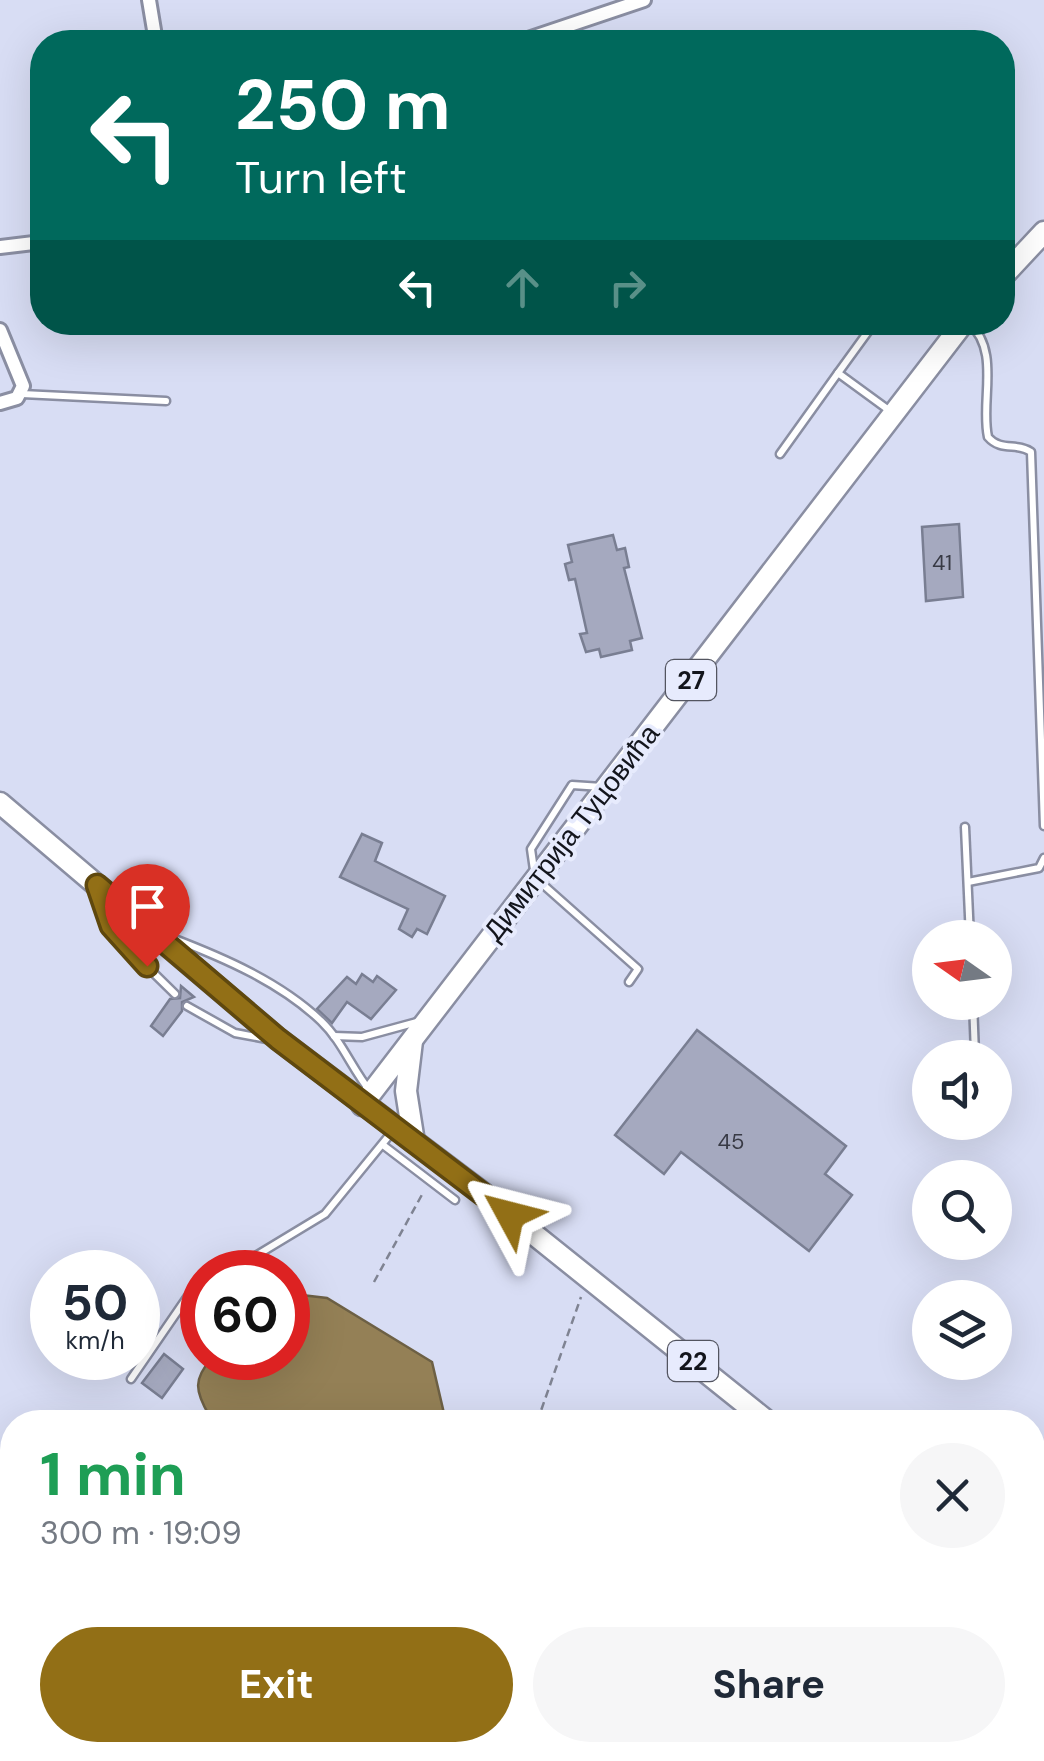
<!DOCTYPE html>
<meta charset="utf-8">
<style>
:root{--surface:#fff;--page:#f6f6f7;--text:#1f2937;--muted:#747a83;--accent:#926f16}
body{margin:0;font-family:"DM Sans",sans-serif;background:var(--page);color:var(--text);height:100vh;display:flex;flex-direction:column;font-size:38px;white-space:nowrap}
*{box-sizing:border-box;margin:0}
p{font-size:32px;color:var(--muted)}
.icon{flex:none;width:55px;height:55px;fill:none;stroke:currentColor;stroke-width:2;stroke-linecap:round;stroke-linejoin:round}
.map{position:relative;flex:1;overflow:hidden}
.details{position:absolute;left:0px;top:1410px;width:1045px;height:352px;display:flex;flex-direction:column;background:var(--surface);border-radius:40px 40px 0 0;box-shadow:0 10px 40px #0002}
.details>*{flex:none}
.guide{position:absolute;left:30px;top:30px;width:985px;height:305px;border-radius:40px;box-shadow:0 10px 40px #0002;background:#00695c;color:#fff;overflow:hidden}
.needle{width:65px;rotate:284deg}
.fabs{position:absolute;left:912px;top:920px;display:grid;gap:20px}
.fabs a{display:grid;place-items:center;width:100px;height:100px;border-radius:50%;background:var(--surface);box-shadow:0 10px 40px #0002;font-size:50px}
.speed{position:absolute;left:30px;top:1250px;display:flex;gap:20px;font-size:50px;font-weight:700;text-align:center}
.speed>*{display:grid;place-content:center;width:130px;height:130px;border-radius:50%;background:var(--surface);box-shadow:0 10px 40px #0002;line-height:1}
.speed small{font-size:25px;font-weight:400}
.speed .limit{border:15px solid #d22;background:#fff;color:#111}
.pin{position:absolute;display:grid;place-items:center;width:85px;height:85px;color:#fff;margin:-102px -42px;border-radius:50% 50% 50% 0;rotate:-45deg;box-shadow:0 0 10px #0007}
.pin .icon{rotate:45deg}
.me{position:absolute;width:110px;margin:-55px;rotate:308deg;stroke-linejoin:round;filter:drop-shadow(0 0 8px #0008)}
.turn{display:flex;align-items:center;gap:35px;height:210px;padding:0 40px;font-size:45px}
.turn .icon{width:130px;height:130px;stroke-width:2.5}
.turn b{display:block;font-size:70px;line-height:85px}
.lanes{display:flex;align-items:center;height:95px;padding:0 40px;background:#0003;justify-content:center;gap:50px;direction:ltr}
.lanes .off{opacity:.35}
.round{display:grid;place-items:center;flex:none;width:105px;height:105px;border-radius:52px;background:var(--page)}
.headline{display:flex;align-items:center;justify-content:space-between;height:170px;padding:0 40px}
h1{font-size:60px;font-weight:700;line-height:75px;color:#1e9e55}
.primary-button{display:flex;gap:20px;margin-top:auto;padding:20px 40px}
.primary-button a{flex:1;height:115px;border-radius:60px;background:var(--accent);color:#fff;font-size:40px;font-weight:700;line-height:115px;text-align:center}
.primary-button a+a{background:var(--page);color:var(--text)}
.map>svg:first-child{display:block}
</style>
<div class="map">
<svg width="1044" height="1761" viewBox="0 0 1044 1761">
<rect width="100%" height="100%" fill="#d8ddf4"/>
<path fill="#948056" stroke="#6d6045" stroke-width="2.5" d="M293,1294L327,1298L432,1362L446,1422H230L209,1415C195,1391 193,1379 212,1358H288V1297Z"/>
<g fill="#a5a9bf" stroke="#797e92" stroke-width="2.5">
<path d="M959,524L963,597L926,601L922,527Z"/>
<path d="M613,535L617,550L625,548L629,567L624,568L642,638L630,641L632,650L601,657L599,649L586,652L580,634L587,633L575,579L569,580L565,564L572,562L568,545Z"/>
<path d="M362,834L382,843L375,861L445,896L427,934L417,929L412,937L399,929L408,909L340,877Z"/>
<path d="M362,974L373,982L377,976L396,990L371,1019L347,1002L332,1023L317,1009L347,977L356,984Z"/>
<path d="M181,986L194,997L182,1002V1011L163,1036L151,1026L170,999L180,998Z"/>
<path d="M697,1030L846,1146L825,1174L852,1195L809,1251L681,1152L664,1174L615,1135Z"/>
<path d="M164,1354L183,1369L162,1398L142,1383Z"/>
</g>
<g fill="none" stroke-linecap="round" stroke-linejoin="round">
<defs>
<g id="service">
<path d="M969,323C1001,351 980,401 988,437C1001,452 1017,442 1031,452L1044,826"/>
<path d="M838,373L875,322"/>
<path d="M22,394L166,401"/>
<path d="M780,454L838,373L890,411"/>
<path d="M965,827L970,938"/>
<path d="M534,870L531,849L572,785L602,787"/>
<path d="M539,881L638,969L629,982"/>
<path d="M968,882L1039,868L1044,858"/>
<path d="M100,896L119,939L175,994"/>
<path d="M172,938C224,958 280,982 321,1021C342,1041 352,1069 370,1091"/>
<path d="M973,1002L975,1054"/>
<path d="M187,1006L235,1033L267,1039"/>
<path d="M334,1036L362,1037L417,1022"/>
<path d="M383,1145L455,1200"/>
<path d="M229,1272L325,1214L392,1132"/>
<path d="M131,1379L188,1296L202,1288"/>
</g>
<g id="minor">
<path d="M149,0L156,42"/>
<path d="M519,42L644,0"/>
<path d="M0,247L42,242"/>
<path d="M936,322L954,335"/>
<path d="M0,330L23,386L17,398L0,403"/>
</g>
<g id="primary">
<path d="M1002,277L1044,232"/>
<path d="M0,803L278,1039L485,1195L768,1422"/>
<path d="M412,1041L406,1091L414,1142"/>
<path d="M362,1105L964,322"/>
<path d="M1032,1642L1044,1652"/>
</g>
</defs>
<use href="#service" stroke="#8a8ea2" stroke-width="11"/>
<use href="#minor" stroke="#8a8ea2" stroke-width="18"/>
<use href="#primary" stroke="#8a8ea2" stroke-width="25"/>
<g stroke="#7f8392" stroke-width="2.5" stroke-dasharray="8 5" stroke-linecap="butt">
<path d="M374,1282L424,1191"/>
<path d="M537,1422L581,1297"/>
<path d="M517,1761L522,1750"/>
</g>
<use href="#service" stroke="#fff" stroke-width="6"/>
<use href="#minor" stroke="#fff" stroke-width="12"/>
<use href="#primary" stroke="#fff" stroke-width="20"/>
</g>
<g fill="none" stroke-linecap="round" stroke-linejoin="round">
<defs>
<path id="route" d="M147,966L111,926L97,885L278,1039L510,1215"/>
</defs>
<use href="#route" stroke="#5f480e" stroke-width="25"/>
<use href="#route" stroke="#926f16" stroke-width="18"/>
</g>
<g text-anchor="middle" stroke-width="8" stroke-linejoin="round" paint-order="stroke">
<g font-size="22" fill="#383a45">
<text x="942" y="570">41</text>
<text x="731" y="1149">45</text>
</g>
<g fill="#e7ebfd" stroke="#535560" stroke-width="2.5">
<rect x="666" y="660" width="50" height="40" rx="8"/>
<rect x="668" y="1341" width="50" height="40" rx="8"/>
</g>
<g font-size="25" font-weight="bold" fill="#13151c">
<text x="691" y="689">27</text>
<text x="693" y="1370">22</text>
</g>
<g font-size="28" fill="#13151c" stroke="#e7ebfd">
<text transform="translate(571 832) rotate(-52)" y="10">Димитрија Туцовића</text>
</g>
</g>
</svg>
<div class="fabs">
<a><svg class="needle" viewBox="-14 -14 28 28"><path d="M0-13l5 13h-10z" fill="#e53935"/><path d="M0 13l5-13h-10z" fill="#747a83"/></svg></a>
<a><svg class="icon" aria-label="sound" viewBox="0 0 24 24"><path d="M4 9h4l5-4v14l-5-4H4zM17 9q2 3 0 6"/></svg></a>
<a><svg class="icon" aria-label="search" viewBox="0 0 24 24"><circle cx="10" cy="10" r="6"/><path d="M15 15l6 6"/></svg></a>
<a><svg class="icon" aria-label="layers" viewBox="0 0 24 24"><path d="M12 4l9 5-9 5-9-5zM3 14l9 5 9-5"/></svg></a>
</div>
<div class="speed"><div>50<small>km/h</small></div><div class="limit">60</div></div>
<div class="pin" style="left:147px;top:966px;background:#d93025"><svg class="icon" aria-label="arrive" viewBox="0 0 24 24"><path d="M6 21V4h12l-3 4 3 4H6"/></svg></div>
<svg class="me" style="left:510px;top:1215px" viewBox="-20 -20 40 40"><path d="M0-17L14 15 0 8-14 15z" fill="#926f16" stroke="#fff" stroke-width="4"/></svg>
<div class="guide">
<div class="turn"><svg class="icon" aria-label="left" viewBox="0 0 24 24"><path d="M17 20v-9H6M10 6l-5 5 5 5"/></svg><div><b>250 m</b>Turn left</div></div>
<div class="lanes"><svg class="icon" aria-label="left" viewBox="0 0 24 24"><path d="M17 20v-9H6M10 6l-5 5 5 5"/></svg><svg class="icon off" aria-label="ahead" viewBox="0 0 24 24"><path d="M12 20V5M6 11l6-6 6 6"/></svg><svg class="icon off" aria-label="right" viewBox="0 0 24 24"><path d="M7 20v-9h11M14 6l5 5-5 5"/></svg></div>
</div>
<section class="details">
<div class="headline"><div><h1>1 min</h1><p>300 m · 19:09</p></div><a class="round"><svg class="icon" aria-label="close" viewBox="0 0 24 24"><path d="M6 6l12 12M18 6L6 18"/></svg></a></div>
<div class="primary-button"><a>Exit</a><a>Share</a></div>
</section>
</div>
